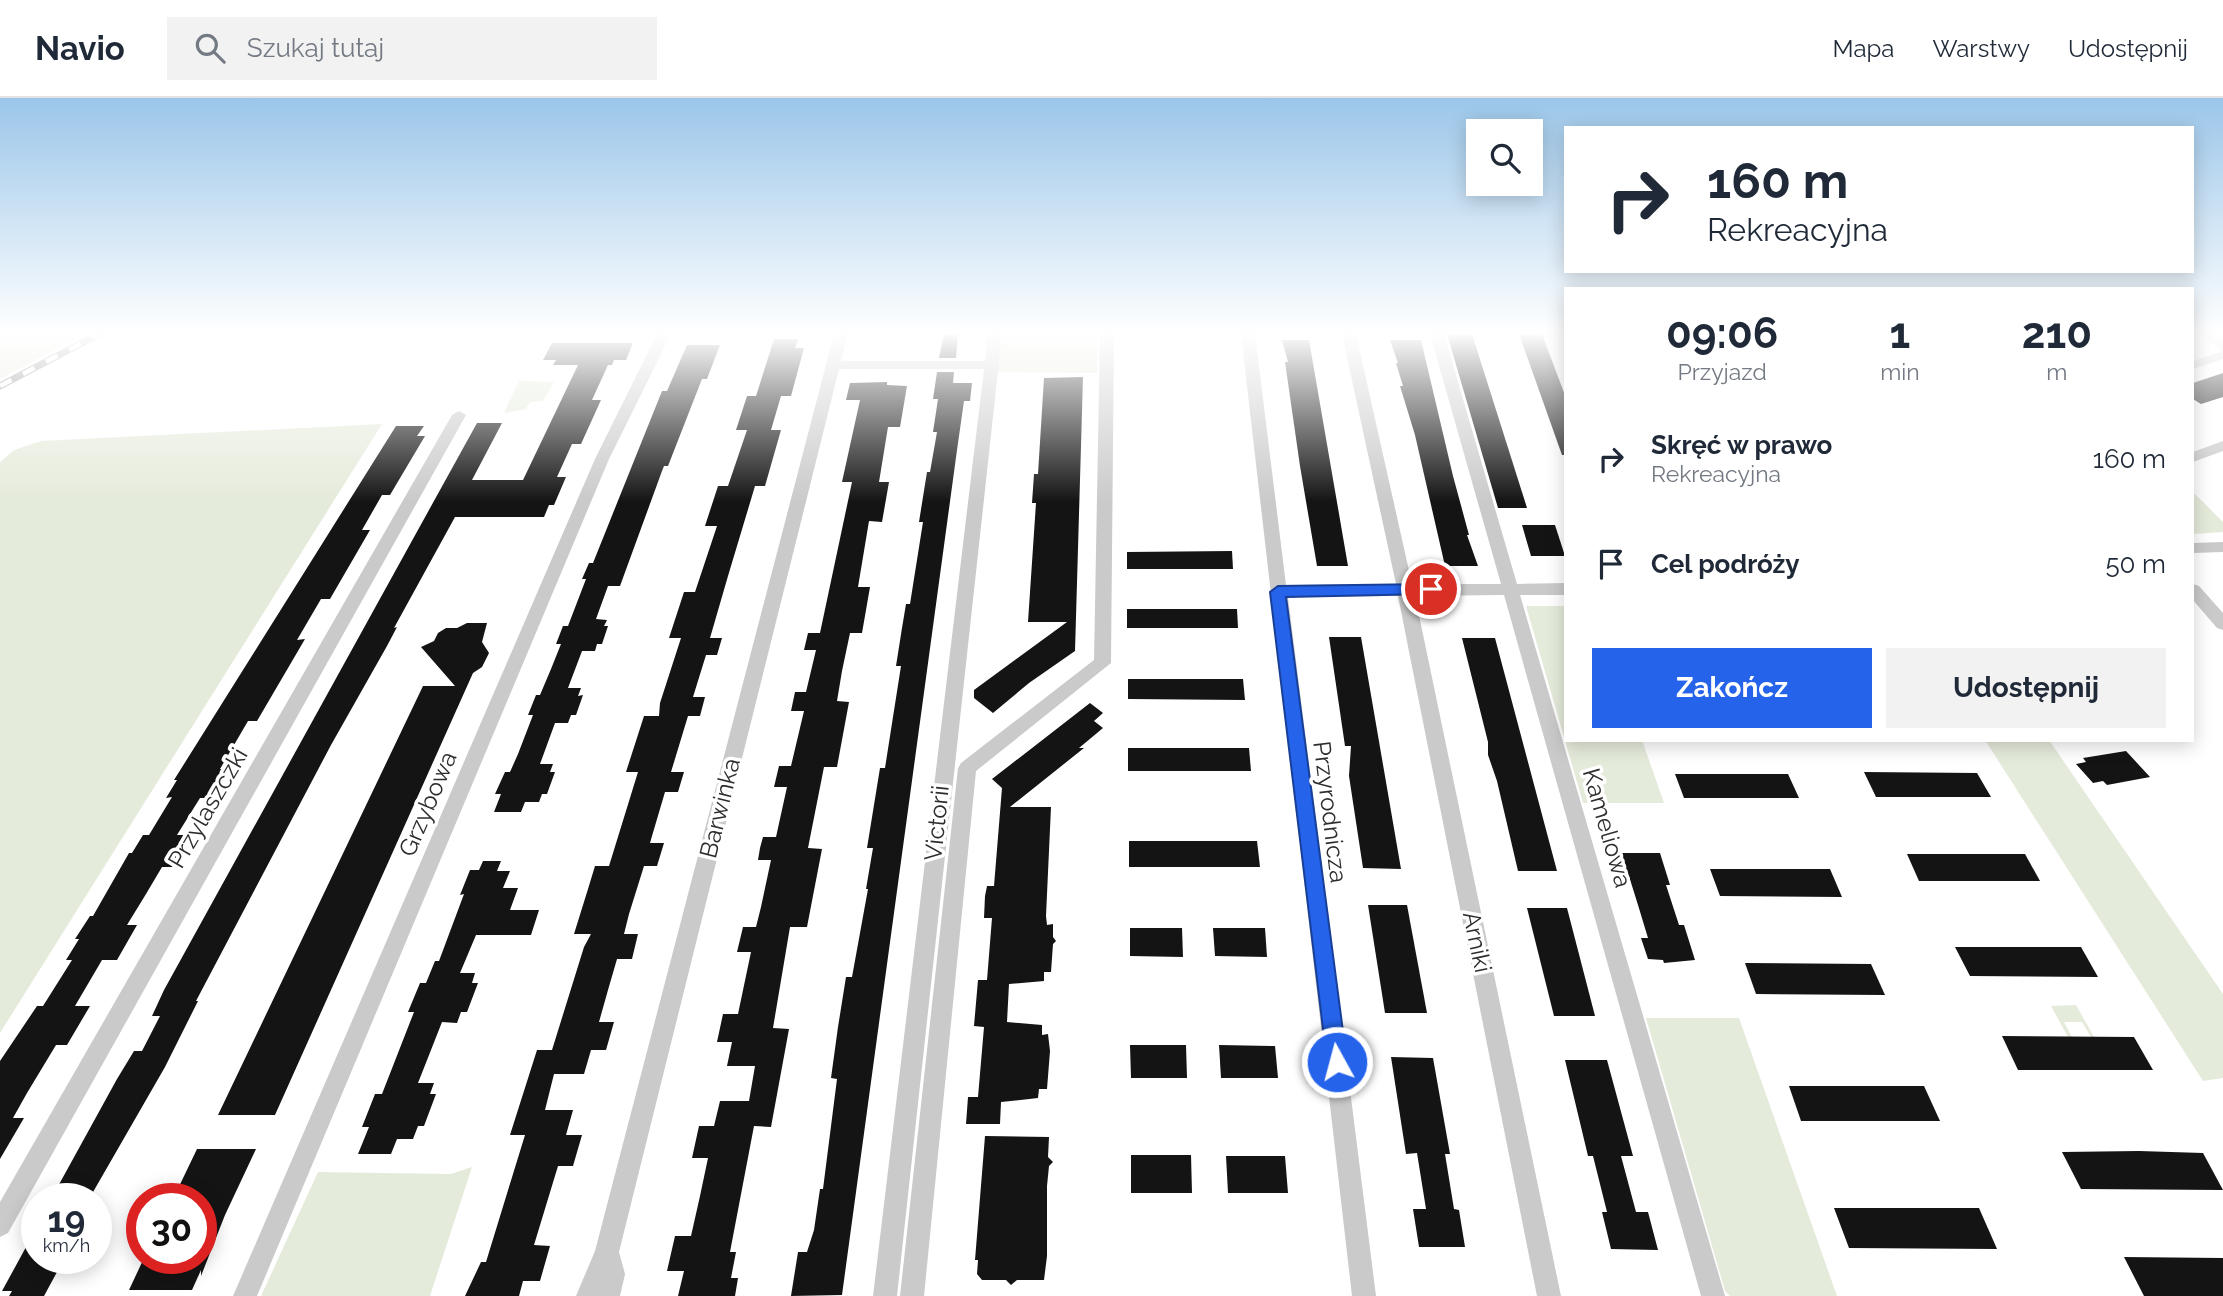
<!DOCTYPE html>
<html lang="pl">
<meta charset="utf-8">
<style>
:root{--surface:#fff;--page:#f2f2f3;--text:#1f2937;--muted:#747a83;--line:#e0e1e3;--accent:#2563eb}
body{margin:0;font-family:Raleway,sans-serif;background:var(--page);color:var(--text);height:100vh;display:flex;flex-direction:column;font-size:26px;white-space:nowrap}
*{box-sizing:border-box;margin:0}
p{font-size:23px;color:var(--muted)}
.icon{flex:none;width:38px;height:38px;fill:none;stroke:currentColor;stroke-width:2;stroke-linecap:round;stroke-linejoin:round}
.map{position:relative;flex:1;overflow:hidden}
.panel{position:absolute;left:1564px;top:189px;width:630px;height:455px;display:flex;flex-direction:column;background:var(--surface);border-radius:0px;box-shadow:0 4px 18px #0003}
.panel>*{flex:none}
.hud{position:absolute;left:1564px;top:28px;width:630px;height:147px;border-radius:0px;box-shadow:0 4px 18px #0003;background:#fff;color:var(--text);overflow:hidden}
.controls{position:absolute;left:1466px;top:21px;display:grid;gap:14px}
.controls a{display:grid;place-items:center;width:77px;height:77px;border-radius:0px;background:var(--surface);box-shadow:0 4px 18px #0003;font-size:35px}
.speed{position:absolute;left:21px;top:1085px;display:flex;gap:14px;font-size:35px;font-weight:700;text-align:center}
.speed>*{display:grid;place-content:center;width:91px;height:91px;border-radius:50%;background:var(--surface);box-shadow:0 4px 18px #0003;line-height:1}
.speed small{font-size:18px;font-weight:400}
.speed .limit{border:10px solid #d22;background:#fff;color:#111}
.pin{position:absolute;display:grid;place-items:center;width:60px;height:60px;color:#fff;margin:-30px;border:4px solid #fff;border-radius:50%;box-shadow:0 2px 7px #0007}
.me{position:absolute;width:77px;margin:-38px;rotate:353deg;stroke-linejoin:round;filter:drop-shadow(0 0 5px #0008)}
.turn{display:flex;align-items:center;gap:24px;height:147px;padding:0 28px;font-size:32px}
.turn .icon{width:91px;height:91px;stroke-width:2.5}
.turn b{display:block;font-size:49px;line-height:60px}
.eta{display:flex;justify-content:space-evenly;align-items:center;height:119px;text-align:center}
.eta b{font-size:42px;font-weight:700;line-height:49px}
.button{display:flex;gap:14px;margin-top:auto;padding:14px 28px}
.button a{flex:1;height:80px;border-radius:0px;background:var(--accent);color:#fff;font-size:28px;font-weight:700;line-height:80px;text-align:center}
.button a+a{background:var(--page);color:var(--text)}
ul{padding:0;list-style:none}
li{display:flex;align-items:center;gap:21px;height:105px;padding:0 28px}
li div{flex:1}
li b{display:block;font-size:26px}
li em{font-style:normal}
header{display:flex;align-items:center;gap:42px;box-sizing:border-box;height:98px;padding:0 35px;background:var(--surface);border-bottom:2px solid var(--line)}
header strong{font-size:33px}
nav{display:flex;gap:38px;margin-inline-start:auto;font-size:24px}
.search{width:490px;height:63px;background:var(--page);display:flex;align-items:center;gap:18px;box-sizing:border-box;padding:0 24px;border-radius:0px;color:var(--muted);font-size:26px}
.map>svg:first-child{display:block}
</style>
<header>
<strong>Navio</strong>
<div class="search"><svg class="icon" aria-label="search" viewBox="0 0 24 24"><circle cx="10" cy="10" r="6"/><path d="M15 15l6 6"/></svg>Szukaj tutaj</div>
<nav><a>Mapa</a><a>Warstwy</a><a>Udostępnij</a></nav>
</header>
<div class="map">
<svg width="2223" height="1198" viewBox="0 0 2223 1198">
<rect width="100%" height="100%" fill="#fff"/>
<g fill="#e5ebdb">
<path d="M0,236H85L0,281Z"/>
<path d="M1002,236H1097V275L997,274Z"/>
<path d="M519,283L554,284L543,303L530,304L526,311L504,315Z"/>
<path d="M382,326L0,935V364L14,352L41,343Z"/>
<path d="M2193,394L2223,424V434L2193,436Z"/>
<path d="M1526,508H1566V642H1642L1664,705H1583Z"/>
<path d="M1985,642H2049L2223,896V980L2203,983Z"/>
<path d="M2076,907L2094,939H2091L2082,924H2064L2072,939H2068L2051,908Z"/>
<path d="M1646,920H1739L1837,1198H1730L1725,1193Z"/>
<path d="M472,1069L430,1198H261L318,1074L451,1076Z"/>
</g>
<g fill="#141414">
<path d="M944,236H958L956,260H939Z"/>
<path d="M1447,236H1472L1527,410H1498Z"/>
<path d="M1519,236H1542L1566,300V357H1562Z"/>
<path d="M774,241H798L795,250H804L791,298H781L771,332H781L765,388H755L728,478L710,540H722L717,557H706L693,599H705L700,618H688L671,674H684L678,694H665L652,738L650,745H664L657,768H644L629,816L624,836H638L632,861H617L608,892L599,924H614L606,952H591L584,976H554L545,1012H573L566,1037H582L573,1068H558L534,1147L550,1148L540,1183H523L519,1198H465L481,1164H486L525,1037H510L537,952H552L584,849L591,836H574L588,791L595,768H609L638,674H626L644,618H659L660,605L681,540H669L684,494H695L717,428H705L718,388H728L747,332H736L747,298H756Z"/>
<path d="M1282,242H1309L1348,468H1317L1300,368L1285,264H1288Z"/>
<path d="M1390,242H1421L1453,378L1469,437H1467L1478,468H1445L1415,337L1400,288H1403L1396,265H1398Z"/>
<path d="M552,245H633L626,262H614L612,267H608L592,302H601L581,346H572L557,379H566L554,407H549L544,419H455L394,530L397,529L387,548L331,647L196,903H198L165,969L89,1101H51L117,981L134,953H142L160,918H152L164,892L477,325H502L472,382H523L578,267H553L556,262H543Z"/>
<path d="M687,247H720L707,281H702L668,368H664L662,373L620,488H608L596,521L607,522L604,528H608L602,546H597L595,553H582L568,590H581L578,598L583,597L576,617H571L568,625H555L540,666H553L550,674H555L547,696H542L539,704H525L521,714H494L501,696H495L505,674H510L518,656L533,617H528L536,597H540L551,571L561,546H556L563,528H568L586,481H582L589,465H593L662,293H667Z"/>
<path d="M937,274H954L953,285H972L970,303H964L957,352L842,1197L791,1198L798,1154H807L814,1132L820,1091H823L837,981L831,980L838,929L846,879H852L868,791H866L873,750H867L880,670H885L901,568H896L902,530L906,506H910L923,424H919L927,374H930L937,334H933L938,301H933Z"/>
<path d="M2223,275V299L2201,306L2193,301V285Z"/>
<path d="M1083,279L1075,553L1029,585L993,615L974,600V592L1067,524H1028L1036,405H1032L1034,376H1038L1044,280Z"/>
<path d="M887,284V287L907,288L900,329H888L879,384H889L882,424L869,423L858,489H870L862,535H850L842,573L837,603L849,604L837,669H824L808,750L822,751L807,829H790L773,930L789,931L771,1029L754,1028L730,1154H736L731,1180H738L735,1198H678L684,1173H667L675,1138H691L700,1098L708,1060H692L699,1028H714L720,1003H749L755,968H727L732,944H717L723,916H738L751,854H737L743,829H756L761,809L771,762H758L760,750L763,739H776L787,689H774L779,668H791L804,613H791L795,594H806L816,552H804L808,535H820L852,384H842L860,302H846L850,285Z"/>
<path d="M396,328H424L417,338H425L390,397H382L362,432H370L330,501H321L297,542L305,541L257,623H248L220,671H229L213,700H200L177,737H191L172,769H162L146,796L127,827H137L117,862H102L75,908H90L67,947H56L27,995L13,1020H24L0,1061V963L37,908H43L72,862H66L79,841H75L90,818H93L129,755H132L143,737H149L172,699L166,700L177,682H174Z"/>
<path d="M1522,427H1555L1565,458H1531Z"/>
<path d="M1232,453L1233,471H1127V454Z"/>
<path d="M1127,511H1237L1238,530H1127Z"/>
<path d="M467,525H487L482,544L489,555L482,569L473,575L275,1017H218L423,588H455L421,549L434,543L438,535L446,530H457Z"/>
<path d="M1329,539H1361L1401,771L1363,770L1349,678L1351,648H1345Z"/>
<path d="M1462,540H1495L1557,773H1518L1497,683L1488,657V644Z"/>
<path d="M1128,581H1243L1245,602L1128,601Z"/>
<path d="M1090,605L1103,615L1094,623L1103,630L1079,650H1084L1010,709H1051L1046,818L1047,827L1053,826V839L1056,843L1053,846L1051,874H1044V883L1009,886L1007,924L1042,927V937L1048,936L1050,953L1047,991H1039L1038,1000L1001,1004L1000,1026H966L968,999H978L984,929L974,928L978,882H987L992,820H984L985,798L987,788H994L1002,690L992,681Z"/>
<path d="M1128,650H1249L1251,673H1128Z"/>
<path d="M2126,653L2150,679L2107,687L2103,683L2093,685L2076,666L2086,664L2083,660Z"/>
<path d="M1864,674L1977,675L1991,699H1876Z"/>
<path d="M1675,676H1788L1799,700H1684Z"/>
<path d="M1129,743H1257L1260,769H1129Z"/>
<path d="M1615,755H1660L1670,787H1666L1679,827H1684L1695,862L1664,865L1663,862L1648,861L1641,840H1648L1638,807L1628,775H1621Z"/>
<path d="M1907,756H2025L2040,783H1919Z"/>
<path d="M483,763H501L497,773H510L503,790H518L510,812H539L531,837H476L460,875H475L472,885H478L467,914H461L457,925L442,924L418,985H434L430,996H436L424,1028H418L413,1041H397L391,1056H358L369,1029H362L375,996H382L414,914H408L420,885H426L435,863H439L464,796L460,797L470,772H479Z"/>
<path d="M1710,771H1830L1842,799L1720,798Z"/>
<path d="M1368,807H1407L1427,915H1385Z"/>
<path d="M1527,810H1567L1595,918H1554Z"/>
<path d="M1130,830H1182L1183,859L1130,858Z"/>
<path d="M1213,830H1265L1267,859L1215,858Z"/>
<path d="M1955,849H2081L2098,879L1970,878Z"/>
<path d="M1745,865L1871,866L1885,897L1756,896Z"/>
<path d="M2002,938L2134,939L2153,972H2018Z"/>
<path d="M1130,947H1186L1187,980H1131Z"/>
<path d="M1219,947L1275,948L1278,980H1221Z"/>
<path d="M1391,959L1433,960L1450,1056H1445L1454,1111L1459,1112L1465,1149H1419L1413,1111H1426L1417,1055L1406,1056Z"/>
<path d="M1565,962H1607L1633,1058H1621L1636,1114H1648L1658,1152L1611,1151L1602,1114H1607L1593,1058H1588Z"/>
<path d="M1789,988H1924L1940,1023H1801Z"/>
<path d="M985,1038L1049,1039L1048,1059L1053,1064L1049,1068L1047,1088V1158L1044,1182H1017L1011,1187L1006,1182H982L977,1176L978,1162H975Z"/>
<path d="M197,1051H256L225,1117L201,1178V1172L192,1192H129L144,1160H201V1101H173Z"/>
<path d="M2139,1053L2203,1055L2223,1092L2081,1091L2062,1054Z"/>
<path d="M1131,1057H1191L1192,1095H1131Z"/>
<path d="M1226,1058H1285L1288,1095H1228Z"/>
<path d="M1834,1110H1979L1997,1151L1849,1150Z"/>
<path d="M37,1129V1160H62L55,1173L57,1174L44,1198H9L12,1193H2Z"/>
<path d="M2124,1159L2223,1160V1198H2144Z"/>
</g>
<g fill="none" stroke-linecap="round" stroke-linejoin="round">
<g fill="#cacaca" fill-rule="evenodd">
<path d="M657,236H671L609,361L257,1198H233L595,361Z"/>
<path d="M834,236H848L841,263H985L988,236H1002L897,1198H873L984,271H839L619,1154L625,1176L620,1198H576L595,1153Z"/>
<path d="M1100,236H1114L1111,565L976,673L924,1198H900L958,670L961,665L1094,562Z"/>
<path d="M1241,236H1255L1286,487L1396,486L1342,236H1356L1412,486H1501L1430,236H1444L1517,486L1566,485V497H1520L1725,1198H1701L1504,497L1415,498L1561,1198H1537L1398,498L1288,499L1376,1198H1352Z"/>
<path d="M2200,236H2215L2223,242V261L2193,271V263L2223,253Z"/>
<path d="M459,313L466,317L8,1135L0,1139V1104L452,317Z"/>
<path d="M2223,343V353L2193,364V354Z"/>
<path d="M2223,444V454L2193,455V445Z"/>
<path d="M2193,486L2199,488L2223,515V532L2217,530L2193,502Z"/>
</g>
<defs>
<path id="rail" d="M0,288L99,236"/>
</defs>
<use href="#rail" stroke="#828282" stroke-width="7"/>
<use href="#rail" stroke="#fff" stroke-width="4.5" stroke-dasharray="13" stroke-linecap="butt"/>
</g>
<linearGradient id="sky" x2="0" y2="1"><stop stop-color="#9bc6e9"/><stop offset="0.58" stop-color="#fff"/><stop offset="1" stop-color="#fff" stop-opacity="0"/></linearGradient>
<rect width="2223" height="404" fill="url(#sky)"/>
<path fill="#2563eb" stroke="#184099" stroke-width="2" d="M1431,486L1439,491L1431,496L1286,499L1347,964L1344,971L1337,973L1330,971L1327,964L1270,494L1278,488Z"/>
<g text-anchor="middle" stroke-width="7" stroke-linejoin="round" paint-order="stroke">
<g font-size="24" fill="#2d2d2d" stroke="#fff">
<text transform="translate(428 706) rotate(-67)" y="8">Grzybowa</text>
<text transform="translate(208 710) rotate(-60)" y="8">Przylaszczki</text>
<text transform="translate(720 710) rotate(-76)" y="8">Barwinka</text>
<text transform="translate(1330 714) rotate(83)" y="8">Przyrodnicza</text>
<text transform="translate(937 725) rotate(-84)" y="8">Victorii</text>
<text transform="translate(1607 730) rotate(74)" y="8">Kameliowa</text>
<text transform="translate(1477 844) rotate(78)" y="8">Arniki</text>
</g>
</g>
</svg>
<div class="controls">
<a><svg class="icon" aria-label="search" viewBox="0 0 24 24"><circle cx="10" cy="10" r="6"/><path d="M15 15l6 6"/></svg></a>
</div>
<div class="speed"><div>19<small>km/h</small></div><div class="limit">30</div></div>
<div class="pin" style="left:1431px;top:491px;background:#d93025"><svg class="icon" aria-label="arrive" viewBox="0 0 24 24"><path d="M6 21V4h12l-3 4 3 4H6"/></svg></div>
<svg class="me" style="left:1337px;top:964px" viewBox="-20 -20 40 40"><circle r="17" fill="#2563eb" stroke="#fff" stroke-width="3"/><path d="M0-11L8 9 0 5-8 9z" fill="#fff"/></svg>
<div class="hud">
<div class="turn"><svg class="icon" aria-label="right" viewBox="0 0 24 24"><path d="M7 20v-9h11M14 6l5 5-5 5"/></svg><div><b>160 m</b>Rekreacyjna</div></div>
</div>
<section class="panel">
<div class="eta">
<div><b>09:06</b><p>Przyjazd</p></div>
<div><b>1</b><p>min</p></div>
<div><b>210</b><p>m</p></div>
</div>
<ul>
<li><svg class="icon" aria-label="right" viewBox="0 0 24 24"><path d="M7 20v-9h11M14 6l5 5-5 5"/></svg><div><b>Skręć w prawo</b><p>Rekreacyjna</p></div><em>160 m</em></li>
<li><svg class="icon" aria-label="arrive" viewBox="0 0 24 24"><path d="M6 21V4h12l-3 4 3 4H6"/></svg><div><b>Cel podróży</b></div><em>50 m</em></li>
</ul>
<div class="button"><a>Zakończ</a><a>Udostępnij</a></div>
</section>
</div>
